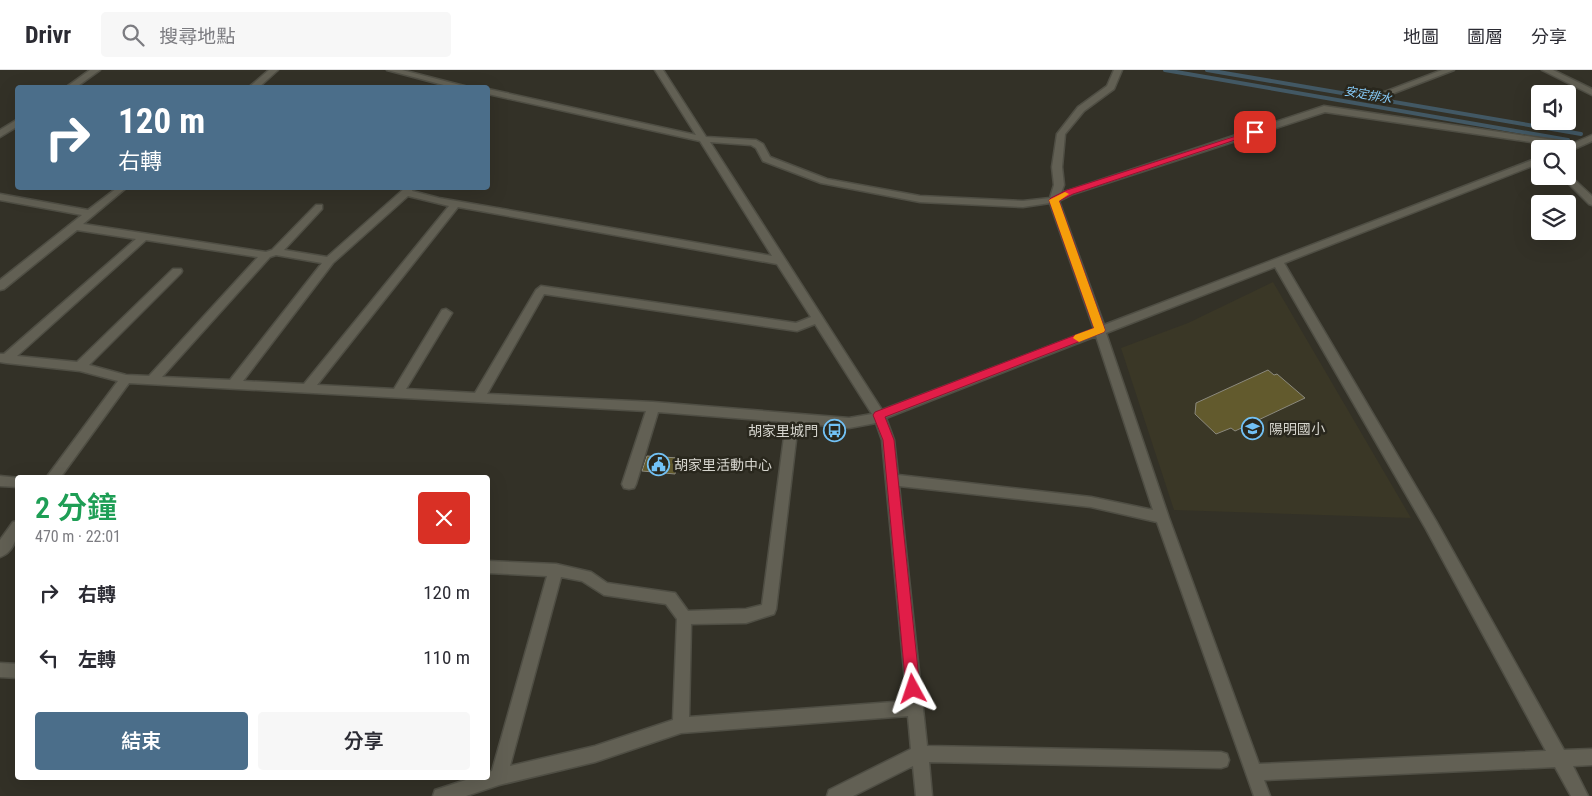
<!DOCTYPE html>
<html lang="zh-TW">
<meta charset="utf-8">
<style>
:root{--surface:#fff;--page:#f7f7f7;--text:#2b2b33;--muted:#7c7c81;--line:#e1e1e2;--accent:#4b6e8a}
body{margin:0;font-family:"Roboto Condensed","Noto Sans TC",sans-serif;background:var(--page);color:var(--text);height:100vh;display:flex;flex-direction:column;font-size:19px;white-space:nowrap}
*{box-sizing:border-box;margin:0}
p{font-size:16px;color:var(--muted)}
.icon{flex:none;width:28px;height:28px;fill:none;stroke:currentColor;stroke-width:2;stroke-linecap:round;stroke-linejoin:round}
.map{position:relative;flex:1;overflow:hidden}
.panel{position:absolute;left:15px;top:405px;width:475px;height:305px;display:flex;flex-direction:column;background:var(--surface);border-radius:5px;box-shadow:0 5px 20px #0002}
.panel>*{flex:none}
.top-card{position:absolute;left:15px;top:15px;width:475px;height:105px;border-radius:5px;box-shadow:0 5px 20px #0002;background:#4b6e8a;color:#fff;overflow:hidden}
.controls{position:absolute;left:1531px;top:15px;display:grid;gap:10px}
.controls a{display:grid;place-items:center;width:45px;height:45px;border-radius:5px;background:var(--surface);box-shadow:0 5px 20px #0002;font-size:25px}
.pin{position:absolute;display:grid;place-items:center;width:42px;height:42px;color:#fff;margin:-21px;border-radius:10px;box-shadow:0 2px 8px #0006}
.me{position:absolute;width:55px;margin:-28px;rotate:355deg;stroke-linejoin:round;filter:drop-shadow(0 0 4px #0008)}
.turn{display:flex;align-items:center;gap:18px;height:105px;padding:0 20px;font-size:22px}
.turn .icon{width:65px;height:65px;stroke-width:2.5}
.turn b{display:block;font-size:35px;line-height:42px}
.round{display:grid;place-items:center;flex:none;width:52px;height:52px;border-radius:5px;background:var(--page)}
.summary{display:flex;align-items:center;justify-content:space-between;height:85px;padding:0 20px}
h1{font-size:30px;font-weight:600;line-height:38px;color:#1e9e55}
.button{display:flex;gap:10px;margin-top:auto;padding:10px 20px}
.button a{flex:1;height:58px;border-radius:5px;background:var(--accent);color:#fff;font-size:20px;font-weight:600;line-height:58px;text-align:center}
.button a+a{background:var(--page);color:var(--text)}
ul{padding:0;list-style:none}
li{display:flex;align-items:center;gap:15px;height:65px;padding:0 20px}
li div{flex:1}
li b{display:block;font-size:19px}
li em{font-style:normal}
header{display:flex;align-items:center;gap:30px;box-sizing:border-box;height:70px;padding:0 25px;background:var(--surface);border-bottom:1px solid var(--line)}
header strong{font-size:24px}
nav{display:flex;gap:28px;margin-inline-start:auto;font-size:18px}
.search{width:350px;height:45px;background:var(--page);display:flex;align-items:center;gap:12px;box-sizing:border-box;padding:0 18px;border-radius:5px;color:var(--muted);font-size:19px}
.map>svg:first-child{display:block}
</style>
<header>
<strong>Drivr</strong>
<div class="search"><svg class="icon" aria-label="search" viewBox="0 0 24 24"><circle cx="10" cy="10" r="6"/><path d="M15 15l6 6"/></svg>搜尋地點</div>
<nav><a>地圖</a><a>圖層</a><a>分享</a></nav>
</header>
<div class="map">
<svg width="1592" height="726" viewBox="0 0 1592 726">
<rect width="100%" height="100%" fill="#333127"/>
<path fill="#3a3726" d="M1273,212L1411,448L1174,440L1121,278L1188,253Z"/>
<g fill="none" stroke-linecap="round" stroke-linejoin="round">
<g stroke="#425864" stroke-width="4">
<path d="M1165,0L1568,70"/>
<path d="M1207,0L1581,64"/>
</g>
</g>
<g fill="#625a2d" stroke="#8b897d">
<path d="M1268,300L1274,305L1277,304L1305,328L1235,361L1231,358L1216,364L1195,344L1196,333Z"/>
<path d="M647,386L679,388L675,404L642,401Z"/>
</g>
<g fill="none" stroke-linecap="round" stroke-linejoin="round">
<defs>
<g id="minor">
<path d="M90,0H100L75,18H65Z"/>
<path d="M269,0H278L258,18H248Z"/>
<path d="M387,0H402L472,18H455Z"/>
<path d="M655,0H663L706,67L756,70L763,74L770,87L827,109L920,126L1023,131L1050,128L1054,115L1052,97L1057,64L1078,37L1107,16L1114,0H1122L1114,19L1084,41L1065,64L1062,97L1064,115L1061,123L1324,36L1574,73L1592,65V71L1568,82V79H1564L1565,77L1325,42L1073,124L1059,131L1104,255L1540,87V93L1284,193L1436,451L1564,680L1592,679V695L1573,696L1588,726H1571L1555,697L1264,710L1270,726H1254L1157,452L1091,437L899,416L927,676L1221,682L1227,684L1229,690L1227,696L1221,698L929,692L932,726H916L913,696L853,726H827L829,720L911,679L908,646L681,663L595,692L499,715L466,726H433L435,720L472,708H488V702L492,701L547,506L488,503V491L556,494L591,502L607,513L675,523L688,541L746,539L762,535L786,352L658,342L636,414L634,418L629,419L624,418L622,414L646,341L129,313L60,408H46L118,311L80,301L6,293L0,292V284H4L136,169L77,160L4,219L0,220V210L82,145L0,130V124L88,140L117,118H126L83,154L266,182L272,180L316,135H322V139L284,180L327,187L405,118H413L412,121L439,128L772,186L700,71L488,24V19L696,65ZM710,72L751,75L756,78L763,91L821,113L920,132L1023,137L1050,133L1094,259L882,340ZM408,126L449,136L304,314L243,311L333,193ZM458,137L777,194L811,247L796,253L541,216L536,220L475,323L406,319L452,243L446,239L442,240L394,319L317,315ZM146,170L258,187L149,306L126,305L89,295L181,203L182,201L181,199H173L77,292L17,286ZM276,185L322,193L230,310L162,307L270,187ZM1275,197L1426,459L1546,681L1259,694L1169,448L1106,263ZM544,224L797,261L815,254L872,344L849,348L653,332L487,324ZM1096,266L1153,440L1091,427L898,405L894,370L886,348ZM798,353L849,358L876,353L882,370L907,631L689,647L691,554L746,553L774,544L776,539ZM561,507L582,511L604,525L666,534L677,549L673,650L595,676L510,696Z"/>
<path d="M1442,0H1454L1381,28L1374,26Z"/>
<path d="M1542,0H1553L1592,19V25Z"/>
<path d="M18,49V56L0,67V60Z"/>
<path d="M1568,104L1592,126V135L1589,134L1561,106H1568Z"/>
<path d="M0,406L20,408H18V417L0,416Z"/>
<path d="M18,451C18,464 15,482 0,487V470L13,452Z"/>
<path d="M0,593L18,594V608L0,607Z"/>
</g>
</defs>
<use href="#minor" stroke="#4f4e44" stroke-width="3"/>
<use href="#minor" fill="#626054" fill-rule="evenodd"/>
</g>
<path fill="#e11d48" stroke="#92132f" d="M1252,61L1259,62L1073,124L1059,131L1105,260L1104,262L885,347L894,370L920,619L918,623L913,625L908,623L906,619L883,370L873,345L875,342L1094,258L1049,130L1051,128L1067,120Z"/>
<path fill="#f59e0b" d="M1065,122L1069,124L1059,131L1105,260L1104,262L1079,272L1073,268L1075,265L1094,258L1049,130Z"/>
<defs>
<symbol id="school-ring" viewBox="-11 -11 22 22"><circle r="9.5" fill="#29271d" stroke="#72c1f5" stroke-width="1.5"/><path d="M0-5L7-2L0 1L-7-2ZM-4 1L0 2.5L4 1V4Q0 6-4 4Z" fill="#72c1f5"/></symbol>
<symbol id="bus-ring" viewBox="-11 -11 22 22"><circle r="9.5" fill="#29271d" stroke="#72c1f5" stroke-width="1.5"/><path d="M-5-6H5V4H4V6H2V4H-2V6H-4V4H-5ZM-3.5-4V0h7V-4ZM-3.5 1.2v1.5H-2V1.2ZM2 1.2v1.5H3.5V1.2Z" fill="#72c1f5"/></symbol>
<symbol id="civic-ring" viewBox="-11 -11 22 22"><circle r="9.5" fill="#29271d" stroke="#72c1f5" stroke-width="1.5"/><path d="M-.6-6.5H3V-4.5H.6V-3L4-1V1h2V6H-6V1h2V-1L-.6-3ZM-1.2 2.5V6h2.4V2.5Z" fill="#72c1f5"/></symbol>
</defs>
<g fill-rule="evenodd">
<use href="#school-ring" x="1240" y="346" width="25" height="25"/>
<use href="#bus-ring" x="822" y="348" width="25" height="25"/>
<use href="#civic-ring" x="646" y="382" width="25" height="25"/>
</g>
<g text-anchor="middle" stroke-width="5" stroke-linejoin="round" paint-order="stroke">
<g font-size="12" font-style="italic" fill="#87cbf9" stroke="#29271d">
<text transform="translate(1368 25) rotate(10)" y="4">安定排水</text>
</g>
<g font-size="14" fill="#d6d5ce" stroke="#29271d" text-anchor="start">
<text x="1269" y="364">陽明國小</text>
<text x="818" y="366" text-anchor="end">胡家里城門</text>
<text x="674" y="400">胡家里活動中心</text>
</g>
</g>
</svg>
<div class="controls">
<a><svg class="icon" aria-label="sound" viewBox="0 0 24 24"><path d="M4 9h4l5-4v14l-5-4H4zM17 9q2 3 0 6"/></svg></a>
<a><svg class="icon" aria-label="search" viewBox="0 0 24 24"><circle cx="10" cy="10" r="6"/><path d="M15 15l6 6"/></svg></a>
<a><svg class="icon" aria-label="layers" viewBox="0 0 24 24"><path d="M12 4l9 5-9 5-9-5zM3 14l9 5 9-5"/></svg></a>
</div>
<div class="pin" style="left:1255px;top:62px;background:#d93025"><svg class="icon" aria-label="arrive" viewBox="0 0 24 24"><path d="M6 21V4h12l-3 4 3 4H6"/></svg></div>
<svg class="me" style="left:913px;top:619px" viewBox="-20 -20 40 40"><path d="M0-17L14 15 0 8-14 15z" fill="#e11d48" stroke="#fff" stroke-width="4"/></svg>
<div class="top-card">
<div class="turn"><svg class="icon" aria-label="right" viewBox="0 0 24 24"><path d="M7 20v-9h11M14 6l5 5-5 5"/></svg><div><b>120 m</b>右轉</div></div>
</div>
<section class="panel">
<div class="summary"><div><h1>2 分鐘</h1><p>470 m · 22:01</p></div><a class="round" style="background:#d93025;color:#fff"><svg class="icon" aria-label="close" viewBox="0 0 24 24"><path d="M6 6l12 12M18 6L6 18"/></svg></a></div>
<ul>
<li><svg class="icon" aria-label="right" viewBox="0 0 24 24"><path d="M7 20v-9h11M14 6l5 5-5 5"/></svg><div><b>右轉</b></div><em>120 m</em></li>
<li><svg class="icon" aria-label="left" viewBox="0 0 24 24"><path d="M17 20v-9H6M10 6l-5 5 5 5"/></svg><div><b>左轉</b></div><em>110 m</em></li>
</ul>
<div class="button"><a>結束</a><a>分享</a></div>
</section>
</div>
